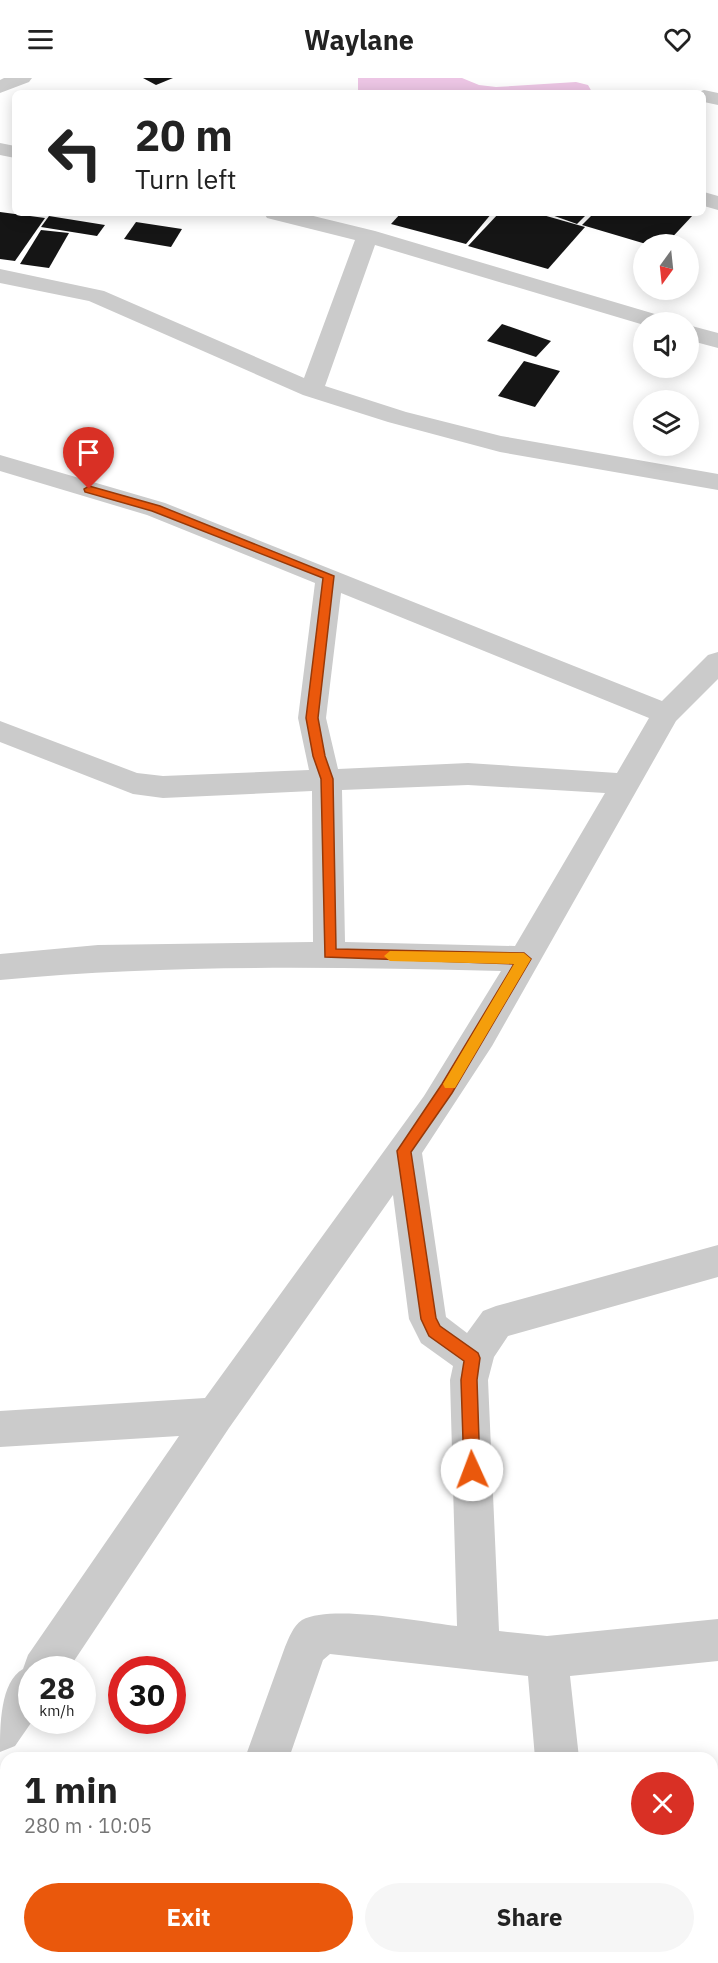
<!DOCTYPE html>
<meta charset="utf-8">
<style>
:root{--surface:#fff;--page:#f6f6f6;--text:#222;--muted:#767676;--accent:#ea580c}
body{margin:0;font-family:"IBM Plex Sans",sans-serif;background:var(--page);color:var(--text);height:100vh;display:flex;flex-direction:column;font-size:22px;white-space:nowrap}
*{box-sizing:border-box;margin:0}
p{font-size:20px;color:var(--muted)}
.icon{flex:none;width:33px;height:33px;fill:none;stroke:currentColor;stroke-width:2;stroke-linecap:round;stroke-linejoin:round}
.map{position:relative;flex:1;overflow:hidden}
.side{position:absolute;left:0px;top:1674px;width:718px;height:212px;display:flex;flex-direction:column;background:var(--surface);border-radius:18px 18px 0 0;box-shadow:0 3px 15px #0003}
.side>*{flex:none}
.guide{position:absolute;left:12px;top:12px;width:694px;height:126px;border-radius:9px;box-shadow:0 3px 15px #0003;background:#fff;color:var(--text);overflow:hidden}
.needle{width:39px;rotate:195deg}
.tools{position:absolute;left:633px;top:156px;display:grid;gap:12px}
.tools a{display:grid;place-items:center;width:66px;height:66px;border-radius:50%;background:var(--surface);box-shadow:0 3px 15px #0003;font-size:30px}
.speed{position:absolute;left:18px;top:1578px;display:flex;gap:12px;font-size:30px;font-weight:700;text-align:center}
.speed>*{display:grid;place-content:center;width:78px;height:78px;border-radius:50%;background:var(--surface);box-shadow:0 3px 15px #0003;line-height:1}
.speed small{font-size:15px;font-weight:400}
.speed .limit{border:9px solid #d22;background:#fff;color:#111}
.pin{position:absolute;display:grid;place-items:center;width:51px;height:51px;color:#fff;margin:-62px -26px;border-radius:50% 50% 50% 0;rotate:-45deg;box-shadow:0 0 6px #0007}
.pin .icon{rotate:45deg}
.me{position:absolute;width:66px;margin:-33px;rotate:358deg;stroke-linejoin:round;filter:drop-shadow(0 0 4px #0008)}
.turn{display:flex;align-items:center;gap:21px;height:126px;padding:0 24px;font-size:27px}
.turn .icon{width:78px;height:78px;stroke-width:2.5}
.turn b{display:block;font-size:42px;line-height:51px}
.round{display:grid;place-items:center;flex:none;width:63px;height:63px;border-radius:32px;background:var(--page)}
.head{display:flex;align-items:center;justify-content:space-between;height:102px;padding:0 24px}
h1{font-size:36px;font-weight:800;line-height:45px}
.cta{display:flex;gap:12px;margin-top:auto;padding:12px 24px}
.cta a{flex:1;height:69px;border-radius:36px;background:var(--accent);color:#fff;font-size:24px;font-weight:800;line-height:69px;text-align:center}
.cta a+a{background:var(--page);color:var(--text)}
header{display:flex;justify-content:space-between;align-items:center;height:78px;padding:0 24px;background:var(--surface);font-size:27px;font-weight:800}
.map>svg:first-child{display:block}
</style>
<header><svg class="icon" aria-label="menu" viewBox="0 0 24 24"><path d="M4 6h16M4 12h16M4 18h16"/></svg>Waylane<svg class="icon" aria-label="heart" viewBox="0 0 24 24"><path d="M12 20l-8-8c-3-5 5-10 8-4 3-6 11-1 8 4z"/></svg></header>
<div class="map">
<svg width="718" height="1885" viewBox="0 0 718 1885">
<rect width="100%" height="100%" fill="#fff"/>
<path fill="#edc6e5" d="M358,0H462L479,7L496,9L576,4L588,7L592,14L358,15Z"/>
<g fill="#151515">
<path d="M143,0H173L156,7Z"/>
<path d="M0,134L45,140L15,183L0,181Z"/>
<path d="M401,135H492L466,166L391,146Z"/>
<path d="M499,135H536L585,149L548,191L468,168Z"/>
<path d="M546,135H588L577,146Z"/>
<path d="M594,135H688L693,137L666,166H646L582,147Z"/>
<path d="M49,138L105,147L97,158L41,149Z"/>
<path d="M136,144L182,151L171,169L124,161Z"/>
<path d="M41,152L69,155L49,190L20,186Z"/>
<path d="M502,246L551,263L536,279L487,263Z"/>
<path d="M524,283L560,293L535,329L498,318Z"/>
</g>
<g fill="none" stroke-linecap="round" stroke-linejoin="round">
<g fill="#cbcbcb" fill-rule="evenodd">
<path d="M4,0H32L29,4L0,15V2Z"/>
<path d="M704,12L718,15V27L704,24V15H696Z"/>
<path d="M0,65L15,68V80L0,77Z"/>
<path d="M704,114L718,118V132L704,128Z"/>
<path d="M264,135H301L375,153L665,239L668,244H644V247L375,167L325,308L406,334L501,358L718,396V412L500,374L388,344L303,317L89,223L0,205V191L104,213L304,300L355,162L267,140Z"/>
<path d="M688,247L718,255V270L688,262Z"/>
<path d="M0,377L165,425L662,623L708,577L718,574V601L676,643L492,968L422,1075L446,1239L467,1255L483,1233L496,1228L718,1167V1199L508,1258L494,1279L488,1302L499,1553L547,1558L718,1541V1583L570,1598L579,1680H535L528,1598L330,1576L323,1582L289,1680H245L285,1569C289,1560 293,1548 302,1542C332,1526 421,1544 457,1548L450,1302L453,1288L421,1265L409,1241L393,1117L229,1350L68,1592H32L33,1642L15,1668L0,1674C0,1648 0,1604 23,1591L28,1577L179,1358L0,1369V1333L205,1320L424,1018L501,893C334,889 167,886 0,902V876L98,867L313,864L312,713L163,720L133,716L0,664V643L137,695L163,698L309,692L298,640L315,505L147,437L0,393ZM341,515L649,640L617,695L468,685L338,691L326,640ZM468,707L605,715L515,868L345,864L342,712Z"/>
<path d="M171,1880H217L215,1885H169Z"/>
<path d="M307,1880H389L391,1885H309Z"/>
<path d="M548,1880H594L593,1885H547Z"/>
</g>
</g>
<path fill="#ea580c" stroke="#983908" stroke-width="1.5" d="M89,408L160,428L334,498L318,640L325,678L333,701L336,871L524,875L531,881L452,1015L411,1074L436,1240L440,1248L478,1275L480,1280L477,1302L480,1392L478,1397L472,1400L467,1397L464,1392L461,1302L464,1283L429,1258L421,1241L397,1073L442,1006L514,886L325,879L321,701L313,678L306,640L323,500L152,433L85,414L84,411Z"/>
<path fill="#f59e0b" d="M390,873L524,875L531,881L455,1010H445L443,1006L514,886L390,883L384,878Z"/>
</svg>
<div class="tools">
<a><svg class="needle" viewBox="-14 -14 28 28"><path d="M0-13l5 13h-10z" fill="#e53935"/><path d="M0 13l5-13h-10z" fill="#767676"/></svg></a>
<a><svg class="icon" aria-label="sound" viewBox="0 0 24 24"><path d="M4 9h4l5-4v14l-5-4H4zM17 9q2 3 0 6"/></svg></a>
<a><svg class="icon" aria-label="layers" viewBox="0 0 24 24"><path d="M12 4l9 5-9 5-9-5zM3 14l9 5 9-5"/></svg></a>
</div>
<div class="speed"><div>28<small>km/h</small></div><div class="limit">30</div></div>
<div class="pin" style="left:89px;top:411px;background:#d93025"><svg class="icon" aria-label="arrive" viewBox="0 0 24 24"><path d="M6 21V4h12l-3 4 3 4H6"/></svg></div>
<svg class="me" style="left:472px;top:1392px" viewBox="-20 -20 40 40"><circle r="19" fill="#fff"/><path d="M0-13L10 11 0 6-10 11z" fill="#ea580c"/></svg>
<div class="guide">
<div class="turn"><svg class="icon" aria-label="left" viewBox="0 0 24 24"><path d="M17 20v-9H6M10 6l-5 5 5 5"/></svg><div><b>20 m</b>Turn left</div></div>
</div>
<section class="side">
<div class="head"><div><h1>1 min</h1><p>280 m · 10:05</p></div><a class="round" style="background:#d93025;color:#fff"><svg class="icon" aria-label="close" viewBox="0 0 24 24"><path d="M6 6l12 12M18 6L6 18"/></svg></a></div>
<div class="cta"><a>Exit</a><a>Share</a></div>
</section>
</div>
